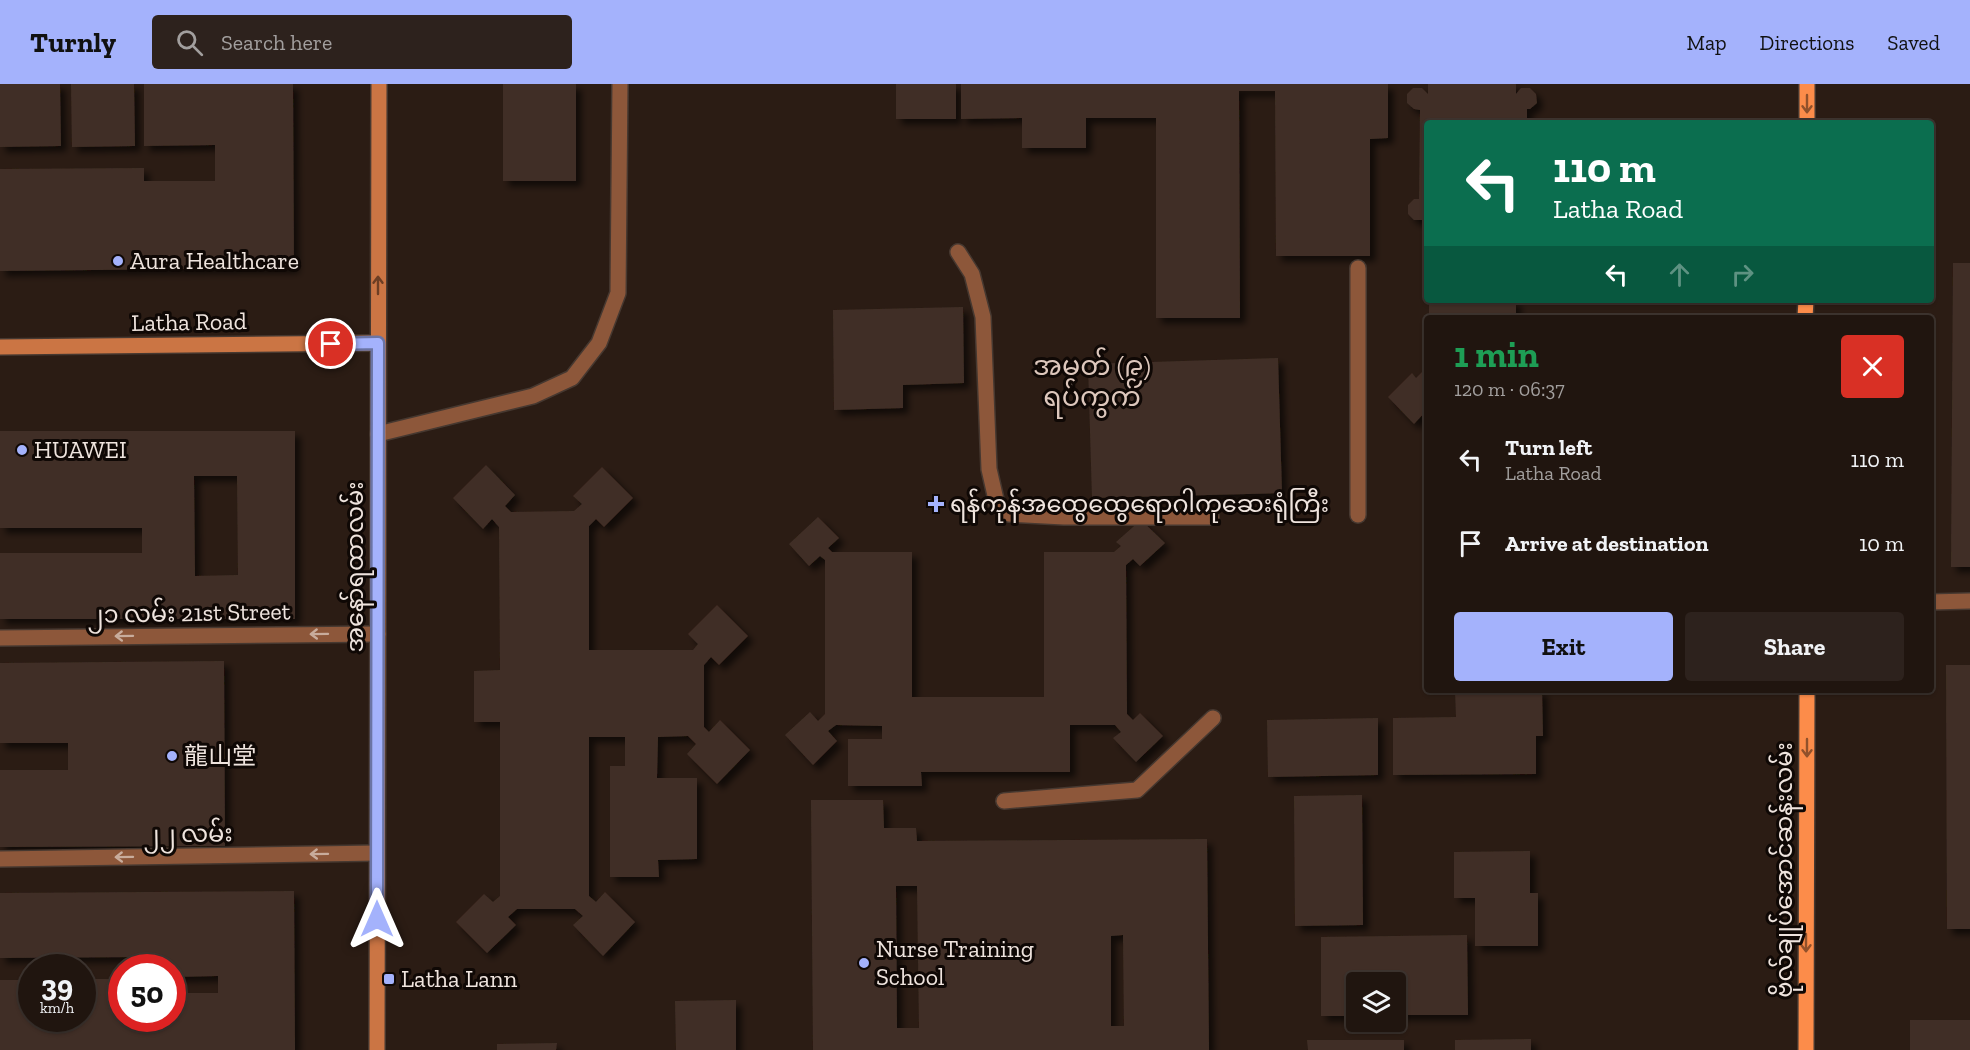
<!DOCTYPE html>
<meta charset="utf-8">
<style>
:root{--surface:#20150f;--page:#2d221d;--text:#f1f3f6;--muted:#a29f9e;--line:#3d342f;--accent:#a4b2fc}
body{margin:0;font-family:"Zilla Slab","Noto Sans SC","Noto Sans Myanmar",serif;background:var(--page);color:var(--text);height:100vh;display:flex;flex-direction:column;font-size:22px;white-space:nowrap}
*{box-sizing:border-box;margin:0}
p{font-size:20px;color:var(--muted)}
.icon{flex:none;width:33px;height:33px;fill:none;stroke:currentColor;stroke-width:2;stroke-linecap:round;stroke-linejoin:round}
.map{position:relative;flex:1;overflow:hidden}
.side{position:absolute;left:1424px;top:231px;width:510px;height:378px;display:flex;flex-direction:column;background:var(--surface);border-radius:6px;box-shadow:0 2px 4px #0004,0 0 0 2px var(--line)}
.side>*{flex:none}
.top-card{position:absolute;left:1424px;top:36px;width:510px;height:183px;border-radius:6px;box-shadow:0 2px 4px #0004,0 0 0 2px var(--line);background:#0b6e4f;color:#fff;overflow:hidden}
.fabs{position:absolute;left:1346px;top:888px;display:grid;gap:12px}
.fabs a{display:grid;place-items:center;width:60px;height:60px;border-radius:6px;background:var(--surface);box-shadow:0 2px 4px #0004,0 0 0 2px var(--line);font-size:30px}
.speed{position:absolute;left:18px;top:870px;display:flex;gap:12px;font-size:30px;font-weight:700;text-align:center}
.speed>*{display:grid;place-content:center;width:78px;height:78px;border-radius:50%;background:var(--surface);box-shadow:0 2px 4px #0004,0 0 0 2px var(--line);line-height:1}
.speed small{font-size:15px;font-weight:400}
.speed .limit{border:9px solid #d22;background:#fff;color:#111}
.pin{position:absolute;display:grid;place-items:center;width:51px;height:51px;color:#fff;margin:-26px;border:3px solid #fff;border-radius:50%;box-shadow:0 2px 6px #0007}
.me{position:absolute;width:66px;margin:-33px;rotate:0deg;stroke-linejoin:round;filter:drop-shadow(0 0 4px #0008)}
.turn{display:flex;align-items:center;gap:21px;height:126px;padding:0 30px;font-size:27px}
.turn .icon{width:78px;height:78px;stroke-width:2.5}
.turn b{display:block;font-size:42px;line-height:51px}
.lanes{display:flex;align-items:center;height:57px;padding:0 30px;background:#0003;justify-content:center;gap:30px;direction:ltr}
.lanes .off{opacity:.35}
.round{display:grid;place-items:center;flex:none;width:63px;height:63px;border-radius:6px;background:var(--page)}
.headline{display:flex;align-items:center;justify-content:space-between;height:102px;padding:0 30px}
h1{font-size:36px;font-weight:700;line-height:45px;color:#1e9e55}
.action{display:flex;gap:12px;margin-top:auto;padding:12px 30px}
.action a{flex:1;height:69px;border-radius:6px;background:var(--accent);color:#111;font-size:24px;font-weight:700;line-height:69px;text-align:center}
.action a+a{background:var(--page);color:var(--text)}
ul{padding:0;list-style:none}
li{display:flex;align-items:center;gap:18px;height:84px;padding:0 30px}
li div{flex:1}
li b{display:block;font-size:22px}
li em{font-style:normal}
header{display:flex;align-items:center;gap:36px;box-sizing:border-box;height:84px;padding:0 30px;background:var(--accent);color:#111}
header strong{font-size:28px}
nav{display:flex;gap:33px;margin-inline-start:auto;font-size:21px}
.search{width:420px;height:54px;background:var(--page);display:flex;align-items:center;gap:15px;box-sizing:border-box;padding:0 21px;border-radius:6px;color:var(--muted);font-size:22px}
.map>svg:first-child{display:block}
</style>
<header>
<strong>Turnly</strong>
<div class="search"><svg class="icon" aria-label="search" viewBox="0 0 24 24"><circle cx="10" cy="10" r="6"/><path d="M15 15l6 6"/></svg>Search here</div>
<nav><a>Map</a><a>Directions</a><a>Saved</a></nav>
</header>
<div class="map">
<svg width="1970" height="966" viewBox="0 0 1970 966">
<defs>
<filter id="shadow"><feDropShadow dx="5.5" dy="5.5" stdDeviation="3" flood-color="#0009"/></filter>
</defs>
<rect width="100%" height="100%" fill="#2b1c14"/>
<g fill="#402f26" fill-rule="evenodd" filter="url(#shadow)">
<path d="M0,0H60L61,62L0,63Z"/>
<path d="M71,0H134L135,62L72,63Z"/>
<path d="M144,0H293L294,184L0,187V85L144,84V97H215V61L144,62Z"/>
<rect x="503" y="0" width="73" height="97"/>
<rect x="896" y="0" width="60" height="35"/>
<path d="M961,0H1388V54L1370,55V172H1276L1275,7H1239L1240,234H1156V34H1086V64H1022V34L961,35Z"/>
<path d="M1428,0H1516V10L1521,4H1530L1536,10L1537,19L1530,25H1527V39H1426V132L1423,136H1414L1408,130V121L1414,115H1419L1420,26L1414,25L1407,19V10L1413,4H1422L1428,10Z"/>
<path d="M1953,179H1970V483H1951Z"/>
<rect x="1429" y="216" width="87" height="18"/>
<path d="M963,223L964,299L903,301V324L834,326L833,226Z"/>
<path d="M1278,274L1282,409L1092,414L1088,280Z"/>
<path d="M1426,284V327L1414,340L1388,313L1412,289L1416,294Z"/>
<path d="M0,347H295V535H0V469H142V444H0ZM194,392H237L238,491L195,492Z"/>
<path d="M486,381L515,411L505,422L511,428L574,427L582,420L573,412L602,383L633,414L604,443L596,435L589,442V566H693L698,560L688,550L717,521L748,552L719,581L711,573L704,581V643L709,648L720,636L750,666L717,700L687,670L696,660L688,652L658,653L657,694H697V775L658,776L659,793H610V682H625V653H589V812L596,818L605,808L635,838L603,872L573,841L583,832L575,825H517L508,833L516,841L487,869L456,838L484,810L493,818L500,812V638H474V587L500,586L499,443L492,435L483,445L453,414Z"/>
<path d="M818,433L839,454L828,464L832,468H912V613H1044V468H1114L1121,462L1116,458L1141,436L1165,459L1140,482L1133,475L1126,481L1127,630L1133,636L1140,629L1163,652L1136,678L1113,654L1121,648L1115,641H1070V688H921L922,702H848V655H882V642L836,641L828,647L837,657L813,681L785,651L810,628L818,637L825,630V476L820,472L809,482L789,460Z"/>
<path d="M224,577L225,762L0,763V686H68V659H0V579Z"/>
<path d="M1946,581H1970V845H1947Z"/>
<path d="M1455,606H1542L1543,652H1536V690L1393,691V634L1456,633Z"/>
<path d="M1378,634V691L1268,693L1267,636Z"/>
<path d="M1362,711L1363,841L1295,842L1294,712Z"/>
<path d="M811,716H883L884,744H916L917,757L1207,755L1209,966H813ZM896,802H917L919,944H897ZM1123,851L1124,942H1111V852Z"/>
<path d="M1530,767V809H1538V862H1475V814H1454V768Z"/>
<path d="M294,807L295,966H0V896H32V934H82V895H122V934H172V909H218V892L172,893V884H138V873L0,874V809Z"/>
<path d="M1467,851L1468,931H1395V898H1356V932H1321V853Z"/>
<path d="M736,916V966H676L675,917Z"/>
<rect x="1910" y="936" width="60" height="30"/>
<path d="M1531,955V966H1455V956Z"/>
<path d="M1307,956H1404V966H1308Z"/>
<path d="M557,959L556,966H497V960Z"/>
</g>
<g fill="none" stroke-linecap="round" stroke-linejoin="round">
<defs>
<g id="lane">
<path d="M958,168L972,190L983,233L989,385L997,420L1009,430L1064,433H1211"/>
<path d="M378,350L533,312L572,294L599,259L618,209L620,0"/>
<path d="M1358,431V184"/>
<path d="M1930,518L1970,517"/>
<path d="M1004,717L1137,706L1213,634"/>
</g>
<g id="street">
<path d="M0,554L378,550"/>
<path d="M0,775L377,769"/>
</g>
<g id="secondary">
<path d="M0,263L378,259"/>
<path d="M377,966L379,0"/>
</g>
<g id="primary">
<path d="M1807,39V0"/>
<path d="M1805,234L1806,216"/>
<path d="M1806,966L1807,606"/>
</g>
</defs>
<use href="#lane" stroke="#463830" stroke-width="18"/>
<use href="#street" stroke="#463830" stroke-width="18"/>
<use href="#secondary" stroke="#463830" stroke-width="18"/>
<use href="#primary" stroke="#463830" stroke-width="18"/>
<use href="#lane" stroke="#8d573a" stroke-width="15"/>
<use href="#street" stroke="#8d573a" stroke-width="15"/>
<use href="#secondary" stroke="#cb7544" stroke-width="15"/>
<use href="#primary" stroke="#fc8c4a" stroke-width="15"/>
</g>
<defs><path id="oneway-shaft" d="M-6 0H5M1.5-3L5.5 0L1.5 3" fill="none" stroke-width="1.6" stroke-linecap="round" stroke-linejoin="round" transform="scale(1.5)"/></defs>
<g stroke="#91512b">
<use href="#oneway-shaft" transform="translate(1807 20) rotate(90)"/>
<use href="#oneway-shaft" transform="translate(1807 664) rotate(90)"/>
<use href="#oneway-shaft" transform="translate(1806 859) rotate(90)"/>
</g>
<use stroke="#6d3e24" href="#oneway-shaft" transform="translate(378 201) rotate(-90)"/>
<g stroke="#c8ac9c">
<use href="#oneway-shaft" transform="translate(319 550) rotate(179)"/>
<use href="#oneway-shaft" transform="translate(124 552) rotate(179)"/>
<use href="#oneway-shaft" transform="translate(319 770) rotate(179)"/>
<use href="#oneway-shaft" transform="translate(124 773) rotate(179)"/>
</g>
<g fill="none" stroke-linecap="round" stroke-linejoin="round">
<defs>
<path id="route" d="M331,260L378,259L377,835"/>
</defs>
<use href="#route" stroke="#6b74a4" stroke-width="15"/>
<use href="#route" stroke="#a4b2fc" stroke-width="10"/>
</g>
<g fill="#a4b2fc" stroke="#0f0805" stroke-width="2">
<circle cx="118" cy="177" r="6"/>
<circle cx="22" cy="366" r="6"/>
<path d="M933 411h6v6h6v6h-6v6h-6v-6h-6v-6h6z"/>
<circle cx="172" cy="672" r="6"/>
<circle cx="864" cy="879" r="6"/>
<rect x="383" y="889" width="12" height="12" rx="3"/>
</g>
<g text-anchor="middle" stroke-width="6" stroke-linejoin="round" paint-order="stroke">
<g font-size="24" fill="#efe4de" stroke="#0f0805" text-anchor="start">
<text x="130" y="185">Aura Healthcare</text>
<text x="34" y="374">HUAWEI</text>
<text x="950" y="428">ရန်ကုန်အထွေထွေရောဂါကုဆေးရုံကြီး</text>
<text x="184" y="680">龍山堂</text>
<text x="876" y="873">Nurse Training<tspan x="876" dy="28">School</tspan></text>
<text x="401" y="903">Latha Lann</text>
</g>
<g font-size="24" fill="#efe4de" stroke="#0f0805">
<text transform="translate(189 238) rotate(-1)" y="8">Latha Road</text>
<text transform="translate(355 483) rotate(-90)" y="8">အနော်ရထာလမ်း</text>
<text transform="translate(189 529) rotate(-1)" y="8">၂၁ လမ်း 21st Street</text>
<text transform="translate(188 750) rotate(-1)" y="8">၂၂ လမ်း</text>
<text transform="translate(1784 786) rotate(-90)" y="8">ဗိုလ်ချုပ်အောင်ဆန်းလမ်း</text>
</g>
<g font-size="27" fill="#ddc7bc" stroke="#0f0805">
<text x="1092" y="291">အမှတ် (၉)<tspan x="1092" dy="31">ရပ်ကွက်</tspan></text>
</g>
</g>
</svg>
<div class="fabs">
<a><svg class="icon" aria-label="layers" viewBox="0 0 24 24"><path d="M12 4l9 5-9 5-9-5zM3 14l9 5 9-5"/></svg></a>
</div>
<div class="speed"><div>39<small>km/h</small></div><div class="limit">50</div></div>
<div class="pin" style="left:331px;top:260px;background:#d93025"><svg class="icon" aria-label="arrive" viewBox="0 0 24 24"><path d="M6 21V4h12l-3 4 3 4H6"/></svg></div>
<svg class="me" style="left:377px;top:835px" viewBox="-20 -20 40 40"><path d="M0-17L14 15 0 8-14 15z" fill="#a4b2fc" stroke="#fff" stroke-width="4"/></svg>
<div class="top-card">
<div class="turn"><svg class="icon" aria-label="left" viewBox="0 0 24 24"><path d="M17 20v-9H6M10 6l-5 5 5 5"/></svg><div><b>110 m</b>Latha Road</div></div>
<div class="lanes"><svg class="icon" aria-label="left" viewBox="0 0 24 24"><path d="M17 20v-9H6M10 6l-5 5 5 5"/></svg><svg class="icon off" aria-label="ahead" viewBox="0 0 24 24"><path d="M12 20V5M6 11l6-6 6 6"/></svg><svg class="icon off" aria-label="right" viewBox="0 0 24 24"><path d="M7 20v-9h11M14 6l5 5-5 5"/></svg></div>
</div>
<section class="side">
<div class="headline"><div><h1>1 min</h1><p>120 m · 06:37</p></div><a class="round" style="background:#d93025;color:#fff"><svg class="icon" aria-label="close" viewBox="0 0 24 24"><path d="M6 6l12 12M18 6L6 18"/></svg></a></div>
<ul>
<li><svg class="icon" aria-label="left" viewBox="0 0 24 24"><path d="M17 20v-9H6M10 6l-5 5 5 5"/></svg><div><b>Turn left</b><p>Latha Road</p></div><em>110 m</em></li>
<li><svg class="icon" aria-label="arrive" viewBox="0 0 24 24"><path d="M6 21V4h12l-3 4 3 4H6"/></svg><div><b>Arrive at destination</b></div><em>10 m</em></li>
</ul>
<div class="action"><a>Exit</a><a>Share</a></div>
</section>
</div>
